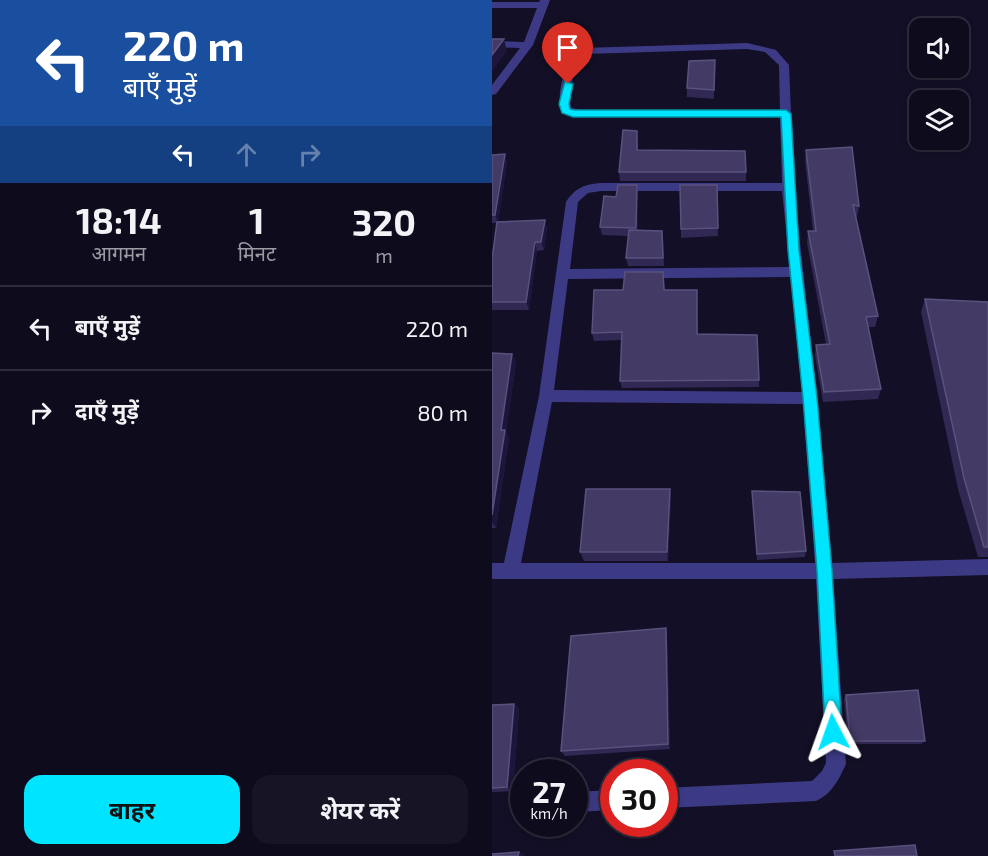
<!DOCTYPE html>
<html lang="hi">
<meta charset="utf-8">
<style>
:root{--surface:#0e0b1c;--page:#171425;--text:#f1f3f6;--muted:#9b9ba3;--line:#2e2b3b;--accent:#00e5ff}
body{margin:0;font-family:"Exo 2","Noto Sans Devanagari",sans-serif;background:var(--page);color:var(--text);height:100vh;display:flex;flex-direction:column;font-size:22px;white-space:nowrap}
*{box-sizing:border-box;margin:0}
p{font-size:20px;color:var(--muted)}
.icon{flex:none;width:33px;height:33px;fill:none;stroke:currentColor;stroke-width:2;stroke-linecap:round;stroke-linejoin:round}
.map{position:relative;flex:1;overflow:hidden}
.panel{display:flex;flex-direction:column;background:var(--surface);width:492px}
.panel>*{flex:none}
.hud{background:#1a4fa0;color:#fff;overflow:hidden}
.buttons{position:absolute;left:417px;top:18px;display:grid;gap:12px}
.buttons a{display:grid;place-items:center;width:60px;height:60px;border-radius:12px;background:var(--surface);box-shadow:0 3px 9px #0003,0 0 0 2px var(--line);font-size:30px}
.speed{position:absolute;left:18px;top:759px;display:flex;gap:12px;font-size:30px;font-weight:700;text-align:center}
.speed>*{display:grid;place-content:center;width:78px;height:78px;border-radius:50%;background:var(--surface);box-shadow:0 3px 9px #0003,0 0 0 2px var(--line);line-height:1}
.speed small{font-size:15px;font-weight:400}
.speed .limit{border:9px solid #d22;background:#fff;color:#111}
.pin{position:absolute;display:grid;place-items:center;width:51px;height:51px;color:#fff;margin:-62px -26px;border-radius:50% 50% 50% 0;rotate:-45deg;box-shadow:0 0 6px #0007}
.pin .icon{rotate:45deg}
.me{position:absolute;width:66px;margin:-33px;rotate:356deg;stroke-linejoin:round;filter:drop-shadow(0 0 4px #0008)}
.turn{display:flex;align-items:center;gap:21px;height:126px;padding:0 24px;font-size:27px}
.turn .icon{width:78px;height:78px;stroke-width:2.5}
.turn b{display:block;font-size:42px;line-height:51px}
.lanes{display:flex;align-items:center;height:57px;padding:0 24px;background:#0003;justify-content:center;gap:30px;direction:ltr}
.lanes .off{opacity:.35}
.eta{display:flex;justify-content:space-evenly;align-items:center;height:102px;text-align:center}
.eta b{font-size:36px;font-weight:700;line-height:42px}
.button{display:flex;gap:12px;margin-top:auto;padding:12px 24px}
.button a{flex:1;height:69px;border-radius:18px;background:var(--accent);color:#111;font-size:24px;font-weight:700;line-height:69px;text-align:center}
.button a+a{background:var(--page);color:var(--text)}
ul{padding:0;list-style:none}
li{display:flex;align-items:center;gap:18px;height:84px;padding:0 24px;border-top:2px solid var(--line)}
li div{flex:1}
li b{display:block;font-size:22px}
li em{font-style:normal}
main{display:flex;flex:1;min-height:0}
.map>svg:first-child{display:block}
</style>
<main>
<section class="panel">
<div class="hud">
<div class="turn"><svg class="icon" aria-label="left" viewBox="0 0 24 24"><path d="M17 20v-9H6M10 6l-5 5 5 5"/></svg><div><b>220 m</b>बाएँ मुड़ें</div></div>
<div class="lanes"><svg class="icon" aria-label="left" viewBox="0 0 24 24"><path d="M17 20v-9H6M10 6l-5 5 5 5"/></svg><svg class="icon off" aria-label="ahead" viewBox="0 0 24 24"><path d="M12 20V5M6 11l6-6 6 6"/></svg><svg class="icon off" aria-label="right" viewBox="0 0 24 24"><path d="M7 20v-9h11M14 6l5 5-5 5"/></svg></div>
</div>
<div class="eta">
<div><b>18:14</b><p>आगमन</p></div>
<div><b>1</b><p>मिनट</p></div>
<div><b>320</b><p>m</p></div>
</div>
<ul>
<li><svg class="icon" aria-label="left" viewBox="0 0 24 24"><path d="M17 20v-9H6M10 6l-5 5 5 5"/></svg><div><b>बाएँ मुड़ें</b></div><em>220 m</em></li>
<li><svg class="icon" aria-label="right" viewBox="0 0 24 24"><path d="M7 20v-9h11M14 6l5 5-5 5"/></svg><div><b>दाएँ मुड़ें</b></div><em>80 m</em></li>
</ul>
<div class="button"><a>बाहर</a><a>शेयर करें</a></div>
</section>
<div class="map">
<svg width="496" height="856" viewBox="0 0 496 856">
<rect width="100%" height="100%" fill="#130f26"/>
<g fill="none" stroke-linecap="round" stroke-linejoin="round">
<g fill="#3d3a85" fill-rule="evenodd">
<path d="M48,0H58L41,45L4,94L0,95V85L28,48L0,47V41L32,42L45,8H0V2H47Z"/>
<path d="M255,43L284,50L297,65L302,187L325,398L340,563L496,559V575L341,579L354,764C347,779 340,794 324,801L172,808V788L320,781L330,771L334,763L324,579H0V563H12L47,396L74,202C83,188 93,184 109,183H290L288,117H97L70,113C63,98 73,54 90,48ZM255,49L273,52L287,65L288,111H97L79,108C76,93 82,65 93,54ZM109,191H290L298,267L78,269L86,202L96,193ZM299,277L310,392L62,390L76,279ZM60,402L311,404L323,563H29Z"/>
<path d="M122,790V810L82,812V792Z"/>
<path d="M29,794H32V814L22,811L19,804L22,797Z"/>
</g>
</g>
<g fill="#312854">
<path d="M223,60L222,99L195,97V88Z"/>
<path d="M146,140V150L254,172V181H128L127,172Z"/>
<path d="M314,150L367,206L365,217H364L386,316L383,327H376L389,389L386,399L331,402L323,355L324,345L334,344L315,243L316,231H321L313,161Z"/>
<path d="M13,154L15,163L6,222L53,220L55,229L52,250L45,251L37,310H0V259L5,223H0V155Z"/>
<path d="M225,185L226,236L189,238V229Z"/>
<path d="M146,193V230L171,239L172,266H136L134,258L136,236L110,235L108,227L124,197Z"/>
<path d="M171,272L173,290L205,298L206,334L267,380V387L130,388L128,381L130,340L102,341L100,333L131,290Z"/>
<path d="M433,299L496,302V557H486L466,489L429,312Z"/>
<path d="M0,353L20,354L24,363L14,431L17,438L4,528H0Z"/>
<path d="M178,489L179,498L176,561H92L88,552Z"/>
<path d="M260,491L314,551L313,557L265,560Z"/>
<path d="M175,635L178,749L73,756L69,751Z"/>
<path d="M354,695L433,741L429,744H356L352,699Z"/>
<path d="M22,704L27,709L21,791L0,792V705Z"/>
</g>
<g fill="#1d163a">
<path d="M12,39L15,51L0,72V55Z"/>
<path d="M13,154L15,163L6,223L3,215Z"/>
<path d="M145,185L146,193V236L144,228Z"/>
<path d="M53,220L55,229L52,250L49,242Z"/>
<path d="M43,242L45,251L37,310L34,302Z"/>
<path d="M20,354L24,363L14,431L17,438L4,528L0,522V515L9,430Z"/>
<path d="M178,489L179,498L176,561L175,552Z"/>
<path d="M174,628L175,635L178,749L176,744Z"/>
<path d="M22,704L27,709L21,791L15,787Z"/>
<path d="M27,852L32,854V856H26Z"/>
</g>
<g fill="#433a66" stroke="#5a527e" stroke-width="1.5">
<path d="M0,39H12L0,55Z"/>
<path d="M223,60L222,90L195,88L197,61Z"/>
<path d="M131,130L145,131V150L253,151L254,172H127Z"/>
<path d="M360,147L367,206L361,205L386,316L374,317L389,389L332,392L324,345L338,344L316,231H324L314,150Z"/>
<path d="M13,154L3,215H0V155Z"/>
<path d="M126,185H145L144,228L108,227L112,196L124,197Z"/>
<path d="M188,185H225L226,228L189,229Z"/>
<path d="M53,220L49,242H43L34,302H0V259L5,222Z"/>
<path d="M137,230L170,231L171,258H134Z"/>
<path d="M133,272H171L172,290H205V334L265,335L267,380L128,381L130,332L100,333L102,290H131Z"/>
<path d="M433,299L496,302V547H492L472,478Z"/>
<path d="M0,353L20,354L9,430H13L0,515Z"/>
<path d="M94,489H178L175,552H88Z"/>
<path d="M260,491L308,492L314,551L265,554Z"/>
<path d="M174,628L176,744L69,751L79,636Z"/>
<path d="M426,690L433,741H358L354,695Z"/>
<path d="M22,704L15,787L0,788V705Z"/>
<path d="M423,845L425,856H343L342,851Z"/>
<path d="M27,852L26,856H0V854Z"/>
</g>
<path fill="#00e5ff" stroke="#0095a6" stroke-width="1.5" d="M73,81L81,84L77,104L78,109L82,110H294L299,114L307,250L325,398L340,571L350,732L347,738L341,740L335,738L333,732L325,571L311,398L296,250L289,117H81L70,113L67,104Z"/>
</svg>
<div class="buttons">
<a><svg class="icon" aria-label="sound" viewBox="0 0 24 24"><path d="M4 9h4l5-4v14l-5-4H4zM17 9q2 3 0 6"/></svg></a>
<a><svg class="icon" aria-label="layers" viewBox="0 0 24 24"><path d="M12 4l9 5-9 5-9-5zM3 14l9 5 9-5"/></svg></a>
</div>
<div class="speed"><div>27<small>km/h</small></div><div class="limit">30</div></div>
<div class="pin" style="left:76px;top:84px;background:#d93025"><svg class="icon" aria-label="arrive" viewBox="0 0 24 24"><path d="M6 21V4h12l-3 4 3 4H6"/></svg></div>
<svg class="me" style="left:341px;top:732px" viewBox="-20 -20 40 40"><path d="M0-17L14 15 0 8-14 15z" fill="#00e5ff" stroke="#fff" stroke-width="4"/></svg>
</div>
</main>
